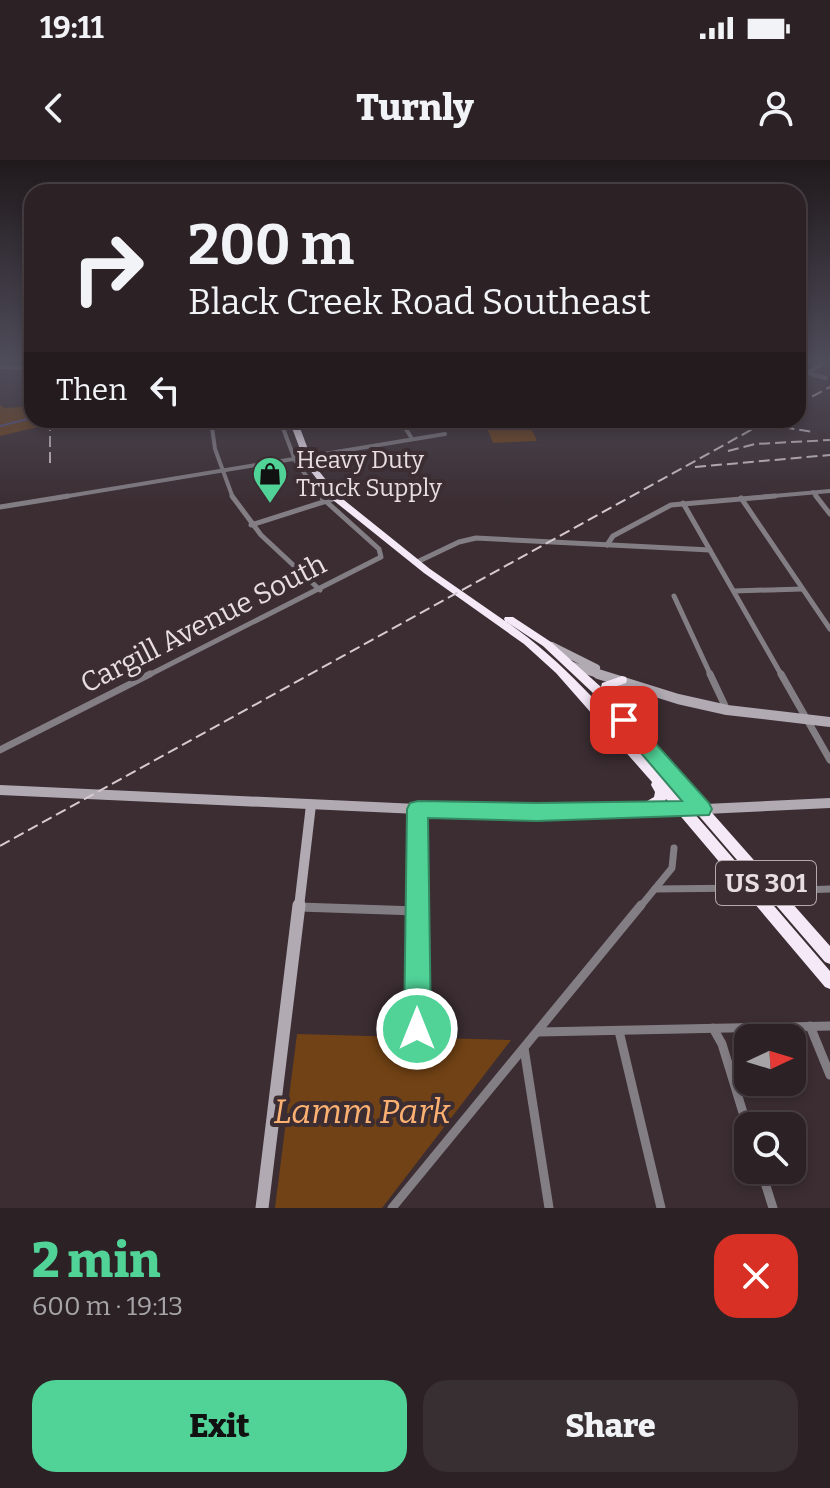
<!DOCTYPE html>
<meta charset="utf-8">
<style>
:root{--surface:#2c2226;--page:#382f32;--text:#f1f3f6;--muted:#a6a4a7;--line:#483f43;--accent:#51d398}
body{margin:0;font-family:Bitter,serif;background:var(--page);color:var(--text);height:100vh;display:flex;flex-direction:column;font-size:30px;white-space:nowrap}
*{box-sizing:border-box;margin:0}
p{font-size:26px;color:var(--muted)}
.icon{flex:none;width:44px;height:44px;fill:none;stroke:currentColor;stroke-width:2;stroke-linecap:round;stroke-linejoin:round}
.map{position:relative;height:1048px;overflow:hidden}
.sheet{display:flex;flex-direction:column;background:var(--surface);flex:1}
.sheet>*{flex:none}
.guide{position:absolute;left:24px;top:24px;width:782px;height:244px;border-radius:24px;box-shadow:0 4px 12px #0003,0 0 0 2px var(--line);background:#2c2226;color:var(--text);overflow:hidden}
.needle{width:52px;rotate:86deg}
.buttons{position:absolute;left:734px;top:864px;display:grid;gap:16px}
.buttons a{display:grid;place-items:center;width:72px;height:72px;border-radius:16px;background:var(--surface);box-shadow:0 4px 12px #0003,0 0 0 2px var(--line);font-size:40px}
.pin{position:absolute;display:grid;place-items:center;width:68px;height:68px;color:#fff;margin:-34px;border-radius:16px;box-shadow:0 4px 12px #0006}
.me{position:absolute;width:88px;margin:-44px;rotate:0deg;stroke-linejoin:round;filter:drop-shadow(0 0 6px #0008)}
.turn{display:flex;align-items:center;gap:28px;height:168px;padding:0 32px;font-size:36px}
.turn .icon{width:104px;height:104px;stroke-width:2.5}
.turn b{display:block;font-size:56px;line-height:68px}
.then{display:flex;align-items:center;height:76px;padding:0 32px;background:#0003;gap:16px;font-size:30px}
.round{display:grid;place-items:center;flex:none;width:84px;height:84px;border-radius:24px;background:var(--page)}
.summary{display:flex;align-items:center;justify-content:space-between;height:136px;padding:0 32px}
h1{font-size:48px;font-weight:800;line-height:60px;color:var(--accent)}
.button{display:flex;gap:16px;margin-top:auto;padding:16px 32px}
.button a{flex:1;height:92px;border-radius:24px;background:var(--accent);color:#111;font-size:32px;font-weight:800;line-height:92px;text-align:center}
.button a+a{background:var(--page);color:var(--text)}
.status{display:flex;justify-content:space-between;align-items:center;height:56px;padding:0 40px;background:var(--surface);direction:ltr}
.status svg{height:22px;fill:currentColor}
header{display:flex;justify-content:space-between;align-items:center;height:104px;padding:0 32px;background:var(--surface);font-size:36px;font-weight:800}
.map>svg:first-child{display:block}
</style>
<div class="status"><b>19:11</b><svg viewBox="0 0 49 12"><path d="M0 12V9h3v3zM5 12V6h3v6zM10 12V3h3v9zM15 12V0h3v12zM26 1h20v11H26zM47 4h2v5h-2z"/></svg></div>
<header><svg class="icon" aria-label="back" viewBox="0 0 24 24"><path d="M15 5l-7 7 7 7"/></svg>Turnly<svg class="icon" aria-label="person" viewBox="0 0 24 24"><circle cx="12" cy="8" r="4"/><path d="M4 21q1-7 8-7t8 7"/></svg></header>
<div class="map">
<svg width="830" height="1048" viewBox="0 0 830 1048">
<rect width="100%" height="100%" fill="#3b2d32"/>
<g fill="#714215">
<path d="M0,245L5,248L32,246V260H45L46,265L0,276Z"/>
<path d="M484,260H532L530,266L537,281L493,283Z"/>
<path d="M297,874L511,880L382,1048H275Z"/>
</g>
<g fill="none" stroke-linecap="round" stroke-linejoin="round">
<path stroke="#56528a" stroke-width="2" d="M0,266L32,258"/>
<g stroke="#837e84" stroke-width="4">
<path d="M0,207L32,208"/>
<path d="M798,210L826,218"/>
<path d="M806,213L830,200"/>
<path d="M211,260L215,289L233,338"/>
<path d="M280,260L295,300L322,338"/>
<path d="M400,260L411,277"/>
<path d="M813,332L818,338"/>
<path d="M56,338L445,274"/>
<path d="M752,338L830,331"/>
</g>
<g stroke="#837e84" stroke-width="5">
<path d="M232,336L261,375L320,430"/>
<path d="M816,336L830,354"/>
<path d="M741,338L830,469"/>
<path d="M683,343L782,516"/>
<path d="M0,347L68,336"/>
<path d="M251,365L336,338"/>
<path d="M607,385L613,376L671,345L775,336"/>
<path d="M417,402L459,382L476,378L710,390"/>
<path d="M734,431L802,429"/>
<path d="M674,436L711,516"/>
<path d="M147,516L381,397L379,389L320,336"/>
</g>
<g stroke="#837e84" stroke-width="7">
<path d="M710,514L727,550"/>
<path d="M781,514L830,600"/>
<path d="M0,590L150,514"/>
<path d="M655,729L748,728"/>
<path d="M776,731L830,729"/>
<path d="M299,747H311"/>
<path d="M418,747V649"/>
<path d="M640,747L672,708L674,688"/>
</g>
<g stroke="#837e84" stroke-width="9">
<path d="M299,747L417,751"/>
<path d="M810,866L830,915"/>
<path d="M713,868L722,884L748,969"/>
<path d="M417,869L418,745"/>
<path d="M619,871L661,1048"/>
<path d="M539,872L830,866"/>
<path d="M524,888L549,1048"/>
<path d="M761,1010L773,1048"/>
<path d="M392,1048L641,745"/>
</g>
<g stroke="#b1aab3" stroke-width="8">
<path d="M552,486L596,508"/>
<path d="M573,506L604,516"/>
</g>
<g stroke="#b1aab3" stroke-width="10">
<path d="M598,514L678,539L727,550L830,562"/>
<path d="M0,630L483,652L684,650L830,643"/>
<path d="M299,747L311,645"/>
</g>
<path stroke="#b1aab3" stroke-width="13" d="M262,1048L299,745"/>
<path fill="#f5e9f8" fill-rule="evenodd" d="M289,260H297L314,305L339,336L430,409L505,461L504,459L505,457H513L551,482L601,527L602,523L622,516L626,517L627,520L626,523L612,528L613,541L830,786V804L825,802L593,533L543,486L507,462C569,505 617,564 666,621C721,684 775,747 830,811V829L825,827L666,639C663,648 647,657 637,655L636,651L637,647L654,637L655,632L651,625L652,622L556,513L524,484L424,413L333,340L306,305Z"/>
<g stroke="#d5cacf" stroke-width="2" stroke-dasharray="11 5" stroke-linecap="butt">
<path d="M798,244L830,227"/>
<path d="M50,260V304"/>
<path d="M736,260L814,272"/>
<path d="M728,291L755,284L830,280"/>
<path d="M695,307L830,295"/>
<path d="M0,686L769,260"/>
</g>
</g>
<linearGradient id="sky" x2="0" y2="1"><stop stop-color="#20191c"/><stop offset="0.58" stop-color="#4f4c5a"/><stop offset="1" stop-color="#4f4c5a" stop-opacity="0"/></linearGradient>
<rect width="830" height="347" fill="url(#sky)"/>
<path fill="#51d398" stroke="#358963" stroke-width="2" d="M624,553L630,555L709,643L712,649L709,655L537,661L428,658L431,869L427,878L417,882L408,878L404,869L407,649L410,643L418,641L537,643L682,641L617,565L614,560L617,555Z"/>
<defs>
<symbol id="shop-pin" viewBox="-11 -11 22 30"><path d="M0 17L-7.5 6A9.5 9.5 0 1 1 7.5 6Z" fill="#51d398" stroke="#3b2d32"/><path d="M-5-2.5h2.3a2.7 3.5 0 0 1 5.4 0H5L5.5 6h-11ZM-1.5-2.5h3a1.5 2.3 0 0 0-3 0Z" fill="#111"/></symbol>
</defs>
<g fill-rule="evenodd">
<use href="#shop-pin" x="250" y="294" width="40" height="54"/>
</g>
<g text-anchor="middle" stroke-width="8" stroke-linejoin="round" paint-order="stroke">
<g font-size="24" fill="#e8dee2" stroke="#3b2d32" text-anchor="start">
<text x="296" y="308">Heavy Duty<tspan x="296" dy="28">Truck Supply</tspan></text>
</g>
<rect fill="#3b2d32" stroke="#b4a9ad" stroke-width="2" x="716" y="701" width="100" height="44" rx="6"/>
<g font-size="26" font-weight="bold" fill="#e8dee2">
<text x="766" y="732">US 301</text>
</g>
<g font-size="28" fill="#e8dee2" stroke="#3b2d32">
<text transform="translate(203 463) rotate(-27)" y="10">Cargill Avenue South</text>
</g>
<g font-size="34" font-style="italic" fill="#fcb071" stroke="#3b2d32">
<text x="362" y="963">Lamm Park</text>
</g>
</g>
</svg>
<div class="buttons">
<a><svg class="needle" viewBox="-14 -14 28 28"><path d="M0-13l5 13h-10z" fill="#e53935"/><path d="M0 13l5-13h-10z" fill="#a6a4a7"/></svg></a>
<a><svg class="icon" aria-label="search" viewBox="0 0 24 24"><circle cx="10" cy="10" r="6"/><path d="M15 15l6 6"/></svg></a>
</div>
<div class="pin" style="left:624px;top:560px;background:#d93025"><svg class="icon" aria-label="arrive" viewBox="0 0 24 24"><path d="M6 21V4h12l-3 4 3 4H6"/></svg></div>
<svg class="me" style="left:417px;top:869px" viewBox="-20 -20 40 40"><circle r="17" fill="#51d398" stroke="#fff" stroke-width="3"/><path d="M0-11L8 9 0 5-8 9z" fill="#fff"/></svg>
<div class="guide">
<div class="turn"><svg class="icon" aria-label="right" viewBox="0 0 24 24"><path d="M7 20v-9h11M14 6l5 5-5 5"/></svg><div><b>200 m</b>Black Creek Road Southeast</div></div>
<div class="then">Then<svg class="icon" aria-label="left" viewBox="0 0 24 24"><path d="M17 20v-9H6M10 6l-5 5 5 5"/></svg></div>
</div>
</div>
<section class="sheet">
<div class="summary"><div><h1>2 min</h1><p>600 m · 19:13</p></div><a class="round" style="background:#d93025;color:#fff"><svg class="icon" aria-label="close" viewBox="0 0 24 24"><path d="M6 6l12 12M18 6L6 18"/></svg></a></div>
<div class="button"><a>Exit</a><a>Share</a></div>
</section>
